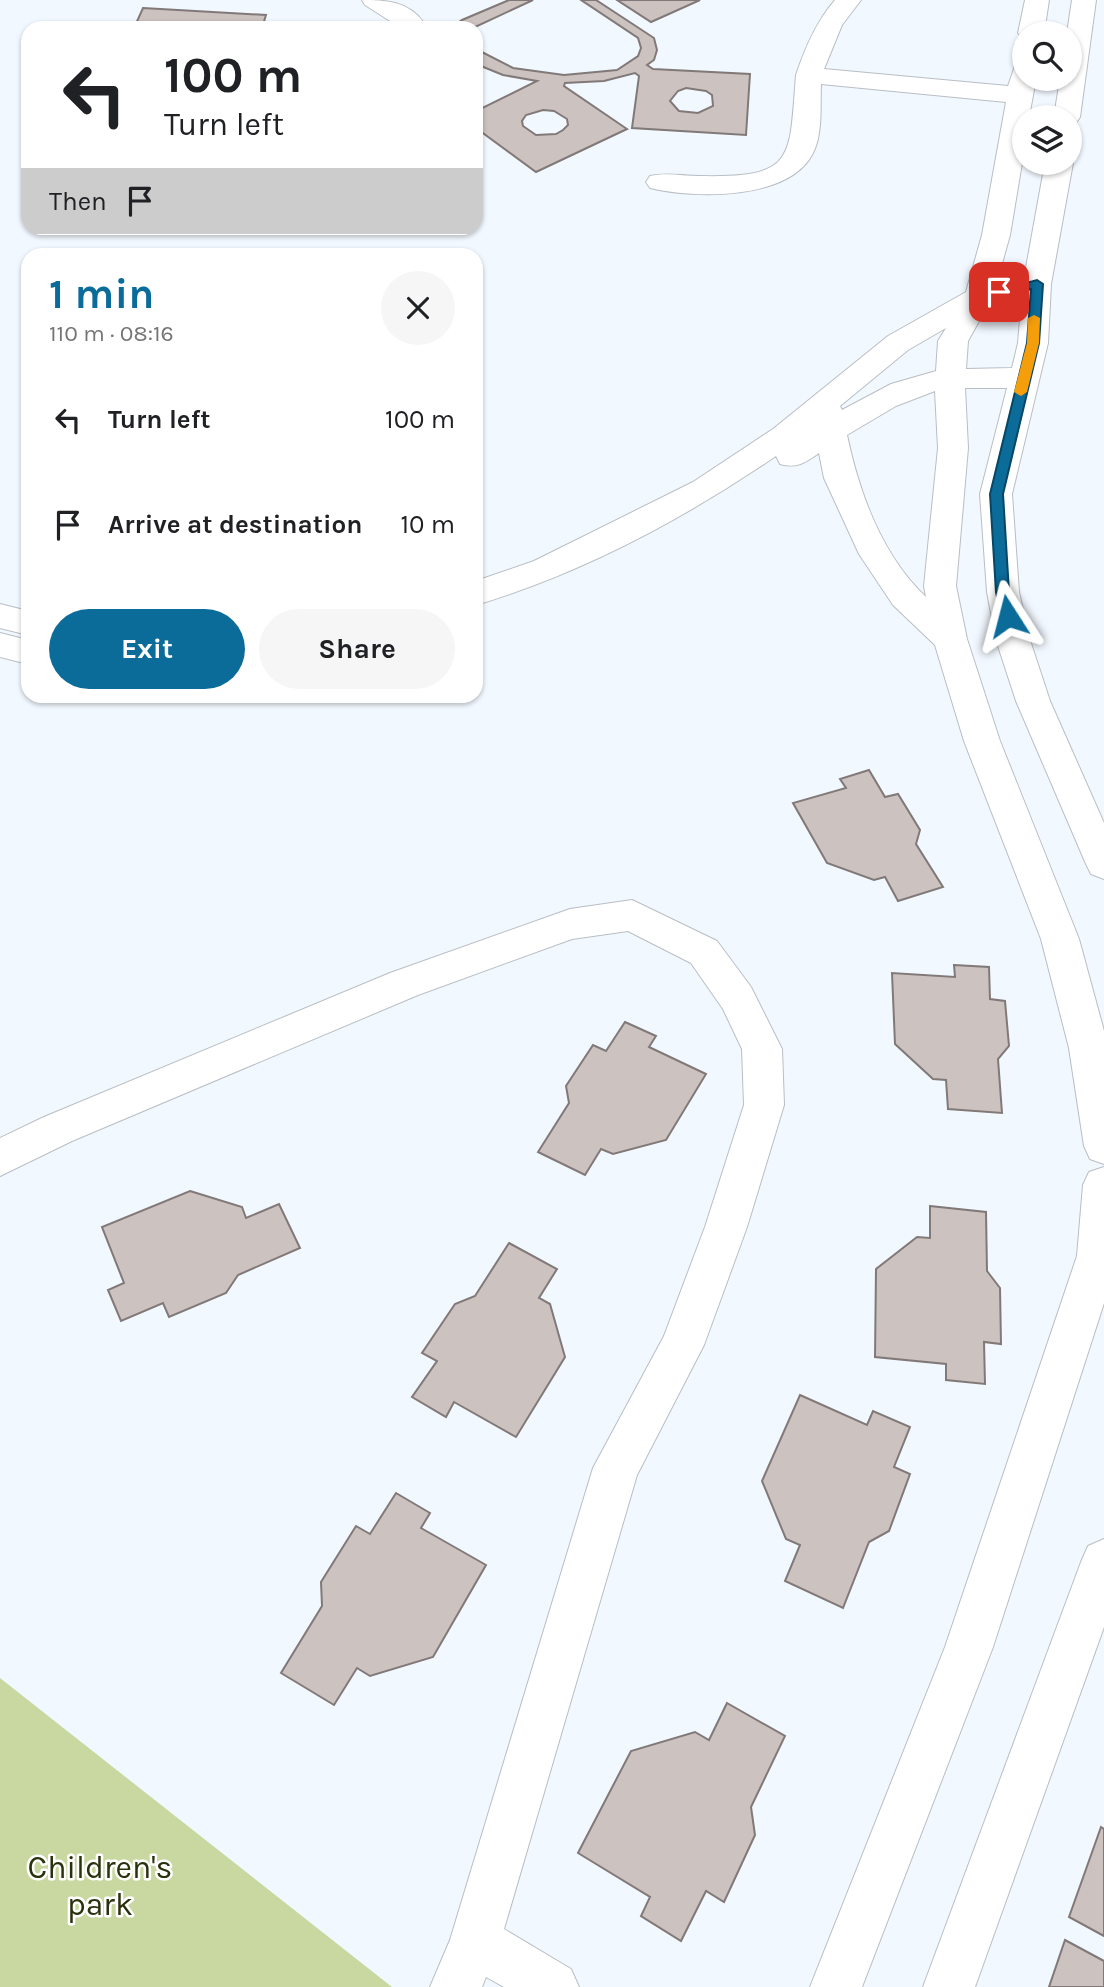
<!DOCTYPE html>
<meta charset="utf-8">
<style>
:root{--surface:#fff;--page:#f6f6f6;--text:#202124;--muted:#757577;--accent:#0b6c9a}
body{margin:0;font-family:Karla,sans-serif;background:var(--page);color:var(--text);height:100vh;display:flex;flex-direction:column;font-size:26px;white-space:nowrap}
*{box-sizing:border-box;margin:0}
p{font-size:23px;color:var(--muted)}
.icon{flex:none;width:38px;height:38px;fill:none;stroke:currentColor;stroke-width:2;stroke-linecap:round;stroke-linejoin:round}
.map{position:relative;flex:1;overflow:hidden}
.side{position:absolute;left:21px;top:248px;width:462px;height:455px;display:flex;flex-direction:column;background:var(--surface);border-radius:21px;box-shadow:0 2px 5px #0004}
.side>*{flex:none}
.top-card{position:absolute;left:21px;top:21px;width:462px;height:214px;border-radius:21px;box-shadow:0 2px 5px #0004;background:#fff;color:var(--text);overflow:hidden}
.controls{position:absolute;left:1012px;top:21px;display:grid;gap:14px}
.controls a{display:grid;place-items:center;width:70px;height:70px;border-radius:50%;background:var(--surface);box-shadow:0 2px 5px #0004;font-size:35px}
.pin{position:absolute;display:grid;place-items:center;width:60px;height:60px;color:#fff;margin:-30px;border-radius:14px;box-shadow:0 4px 10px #0006}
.me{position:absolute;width:77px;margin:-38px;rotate:351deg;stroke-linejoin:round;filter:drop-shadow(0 0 5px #0008)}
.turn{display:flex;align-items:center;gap:24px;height:147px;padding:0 28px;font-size:32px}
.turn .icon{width:91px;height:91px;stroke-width:2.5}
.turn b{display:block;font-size:49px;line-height:60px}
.then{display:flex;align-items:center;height:66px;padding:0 28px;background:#0003;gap:14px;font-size:26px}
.round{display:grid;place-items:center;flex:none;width:74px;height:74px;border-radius:37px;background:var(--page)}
.overview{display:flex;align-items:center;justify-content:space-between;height:119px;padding:0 28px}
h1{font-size:42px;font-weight:700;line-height:52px;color:var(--accent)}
.primary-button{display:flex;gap:14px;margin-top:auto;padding:14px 28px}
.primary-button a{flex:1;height:80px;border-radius:42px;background:var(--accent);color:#fff;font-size:28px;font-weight:700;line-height:80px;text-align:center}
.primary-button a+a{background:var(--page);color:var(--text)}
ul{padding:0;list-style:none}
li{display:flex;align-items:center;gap:21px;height:105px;padding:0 28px}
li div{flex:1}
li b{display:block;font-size:26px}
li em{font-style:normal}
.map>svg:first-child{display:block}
</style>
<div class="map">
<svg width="1104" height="1987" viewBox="0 0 1104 1987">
<rect width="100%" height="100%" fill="#f2f8ff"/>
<path fill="#c9d8a1" d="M0,1678L392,1987H0Z"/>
<g fill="#ccc3c1" stroke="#817977" stroke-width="2" fill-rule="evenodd">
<path d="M509,0H533L473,28H451L462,20Z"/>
<path d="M581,0H596L654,38L657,50L654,60L647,65L653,69L750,74L746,135L632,128L639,76L635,73L604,81L565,83L564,86L627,129L536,172L476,128V111L537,81L503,75L476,64V49L513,68L564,75L617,70L638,56L641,48L638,38ZM686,88L706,91L712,95L713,106L698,113L679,111L670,101L678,91ZM543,110L554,111L567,119L568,125L563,130L556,134L536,135L523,126L522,121L526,115Z"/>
<path d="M617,0H700L651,22Z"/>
<path d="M143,8L266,15L262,28H134Z"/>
<path d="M869,770L885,797L898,794L920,830L916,844L943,887L898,901L885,877L874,880L827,863L793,803L846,788L840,779Z"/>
<path d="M954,965L989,967L990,999L1005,1001L1009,1046L998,1059L1002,1113L948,1109L946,1080L933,1079L895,1044L892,973L955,977Z"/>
<path d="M625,1022L656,1036L649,1047L706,1074L666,1140L613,1154L601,1149L585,1175L538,1152L569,1103L566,1086L593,1045L606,1051Z"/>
<path d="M190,1191L242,1207L246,1218L279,1204L300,1248L238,1275L226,1293L169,1317L163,1303L121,1321L108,1290L124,1283L102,1227Z"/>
<path d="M930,1206L986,1212L987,1271L1000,1288L1001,1344L984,1342L985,1384L946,1380V1364L875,1357L876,1269L917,1237L930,1238Z"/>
<path d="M509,1243L557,1269L539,1298L550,1304L565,1357L516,1437L454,1402L446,1417L412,1397L437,1361L422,1353L455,1304L475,1296Z"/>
<path d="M800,1395L867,1425L873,1411L910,1427L894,1467L910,1474L889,1531L869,1542L843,1608L785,1581L800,1545L786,1539L762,1481Z"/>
<path d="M396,1493L430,1513L421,1528L486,1565L433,1657L370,1676L357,1668L334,1705L281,1673L322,1606L321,1582L356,1526L370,1534Z"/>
<path d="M727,1703L785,1736L751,1807L755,1835L724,1902L706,1891L681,1941L641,1916L650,1897L578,1853L631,1751L695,1732L709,1740Z"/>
<path d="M1101,1827L1104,1829V1936L1069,1917Z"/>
<path d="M1065,1940L1104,1961V1987H1049Z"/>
</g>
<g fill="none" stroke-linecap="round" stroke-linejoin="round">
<defs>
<g id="minor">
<path d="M362,0C385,0 409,1 424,23L423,28H397L398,26L365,5Z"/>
<path d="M835,0H861L842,25L824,69L1008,86L1015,66L1024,63V79H1036L1029,117H1024V151L1010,235L993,296L968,341L966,369L1012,368L1018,343L1023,284L1045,163H1069V158L1073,163L1051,284L1048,343L1012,494L1019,592L1030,640L1050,701L1104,823V879L1091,874L1086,864L1016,701L996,640L987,592L980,494L1007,388H965L968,448L956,586L967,639L1000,741L1079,939L1104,1031V1164L1090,1159L1084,1146L1069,1048L1041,939L964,741L935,645L893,605L859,554L824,478L819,453C806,462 797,469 780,464L776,456C685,518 583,573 476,605V581L534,561L693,482L773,429L888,336L966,292L982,235L1006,102L821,84C820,105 823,134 813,153C790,200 695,199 650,188L646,182L650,176C666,172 683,176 699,176C796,178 789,160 796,75C805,48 816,22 835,0ZM946,328L938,341L936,371L891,384L842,410L840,406L908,350ZM935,391L938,448L924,586L926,597C882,556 859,492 847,435L896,406Z"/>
<path d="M1025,0H1049L1044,33H1024V39L1018,33Z"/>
<path d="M1072,0H1096L1080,117L1076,123L1069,124V117H1054L1060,79H1069V33H1067Z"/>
<path d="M0,604L28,611V635L0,628Z"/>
<path d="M0,633L28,640V664L0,657Z"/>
<path d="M632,900L717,941L751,987L782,1049L784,1105L747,1227L704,1345L637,1475L504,1929L571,1969L579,1987H504L486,1977L482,1987H430L450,1940L593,1468L664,1336L705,1227L744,1105L742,1049L723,1009L691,963L628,931L572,939L418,995L72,1141L0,1176V1138L44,1117L390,973L570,909Z"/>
<path d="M1104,1167V1303L993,1647L862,1987H810L945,1647L1077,1256L1083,1185L1089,1172Z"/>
<path d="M1104,1539V1627L975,1987H923L1081,1562L1088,1546Z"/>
</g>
</defs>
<use href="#minor" stroke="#b9bec4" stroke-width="2"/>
<use href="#minor" fill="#fff" fill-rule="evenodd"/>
</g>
<path fill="#0b6c9a" stroke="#074664" stroke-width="2" d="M1037,280L1043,284L1039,343L1003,494L1009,592L1015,616L1008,621L1001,616L996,592L990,494L1027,343L1031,289L999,296L993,292Z"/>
<path fill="#f59e0b" d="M1034,315L1040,318L1039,343L1027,392L1021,396L1014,392L1027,343L1028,318Z"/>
<g text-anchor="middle" stroke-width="5" stroke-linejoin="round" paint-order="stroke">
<g font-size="32" fill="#2a310d" stroke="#fff">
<text x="100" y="1878">Children's<tspan x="100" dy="37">park</tspan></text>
</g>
</g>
</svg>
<div class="controls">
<a><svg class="icon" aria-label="search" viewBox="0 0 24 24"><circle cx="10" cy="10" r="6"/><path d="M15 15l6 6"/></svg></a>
<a><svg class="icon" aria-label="layers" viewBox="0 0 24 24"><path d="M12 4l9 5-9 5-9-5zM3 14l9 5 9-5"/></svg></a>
</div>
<div class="pin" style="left:999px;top:292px;background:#d93025"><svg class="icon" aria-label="arrive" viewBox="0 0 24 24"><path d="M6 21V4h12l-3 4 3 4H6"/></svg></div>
<svg class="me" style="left:1008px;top:616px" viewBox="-20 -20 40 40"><path d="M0-17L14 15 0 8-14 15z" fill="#0b6c9a" stroke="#fff" stroke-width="4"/></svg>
<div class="top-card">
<div class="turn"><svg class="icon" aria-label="left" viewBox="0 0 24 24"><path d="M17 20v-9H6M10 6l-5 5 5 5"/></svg><div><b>100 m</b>Turn left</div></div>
<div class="then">Then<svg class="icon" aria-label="arrive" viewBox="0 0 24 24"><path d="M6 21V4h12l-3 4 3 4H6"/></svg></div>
</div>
<section class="side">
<div class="overview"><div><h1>1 min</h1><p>110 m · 08:16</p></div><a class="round"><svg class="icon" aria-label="close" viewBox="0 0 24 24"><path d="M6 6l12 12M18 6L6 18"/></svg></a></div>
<ul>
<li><svg class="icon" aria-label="left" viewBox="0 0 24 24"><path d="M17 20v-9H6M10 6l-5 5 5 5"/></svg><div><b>Turn left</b></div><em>100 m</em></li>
<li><svg class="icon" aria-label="arrive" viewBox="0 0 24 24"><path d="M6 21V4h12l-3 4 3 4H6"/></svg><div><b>Arrive at destination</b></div><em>10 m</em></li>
</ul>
<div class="primary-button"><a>Exit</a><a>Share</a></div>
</section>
</div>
